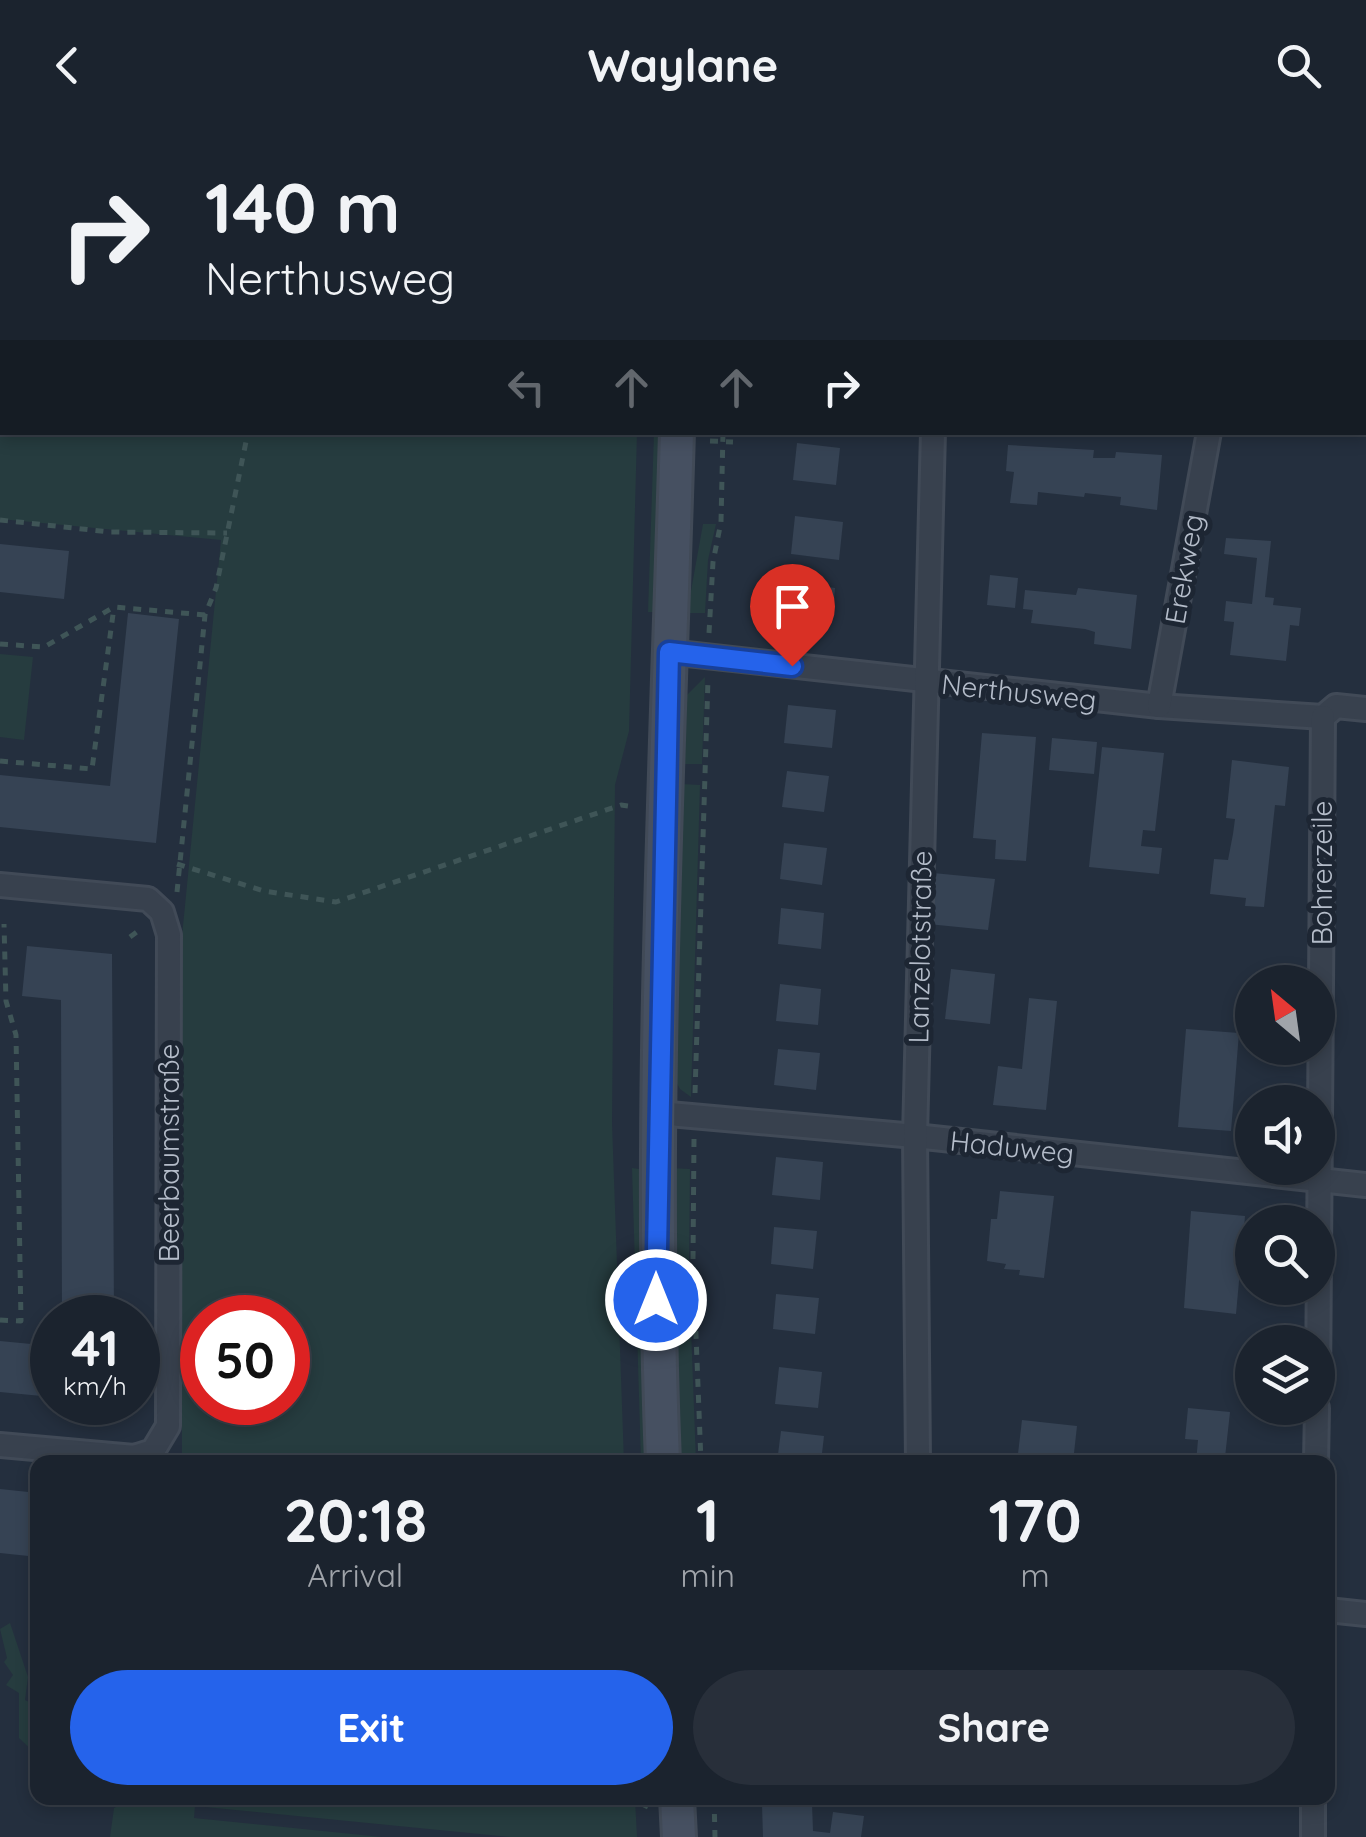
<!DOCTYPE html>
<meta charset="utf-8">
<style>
:root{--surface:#1b232e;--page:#282f3a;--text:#f1f3f6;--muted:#a0a4aa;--line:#39404a;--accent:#2563eb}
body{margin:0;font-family:Quicksand,sans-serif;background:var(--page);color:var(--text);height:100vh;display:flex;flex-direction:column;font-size:38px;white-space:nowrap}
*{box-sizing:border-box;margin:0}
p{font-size:32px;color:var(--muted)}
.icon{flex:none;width:55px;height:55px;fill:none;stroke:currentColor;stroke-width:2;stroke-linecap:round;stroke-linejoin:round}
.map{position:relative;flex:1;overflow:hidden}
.drawer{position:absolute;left:30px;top:1325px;width:1305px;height:350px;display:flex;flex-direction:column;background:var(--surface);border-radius:20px;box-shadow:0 5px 15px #0003,0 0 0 2px var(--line)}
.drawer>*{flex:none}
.hud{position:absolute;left:0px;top:0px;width:1368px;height:305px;box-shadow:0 5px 15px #0003,0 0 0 2px var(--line);background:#1b232e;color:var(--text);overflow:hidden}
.needle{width:65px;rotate:331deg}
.controls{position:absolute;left:1235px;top:835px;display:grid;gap:20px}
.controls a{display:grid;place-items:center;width:100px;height:100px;border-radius:50%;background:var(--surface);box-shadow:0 5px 15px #0003,0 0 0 2px var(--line);font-size:50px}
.speed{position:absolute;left:30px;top:1165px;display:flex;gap:20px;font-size:50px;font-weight:700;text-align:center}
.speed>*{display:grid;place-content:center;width:130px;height:130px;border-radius:50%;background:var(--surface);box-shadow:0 5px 15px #0003,0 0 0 2px var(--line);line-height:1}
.speed small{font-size:25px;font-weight:400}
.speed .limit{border:15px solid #d22;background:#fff;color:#111}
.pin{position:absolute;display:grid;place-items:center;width:85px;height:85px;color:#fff;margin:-102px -42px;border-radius:50% 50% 50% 0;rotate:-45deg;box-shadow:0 0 10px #0007}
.pin .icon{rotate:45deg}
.me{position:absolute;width:110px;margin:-55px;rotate:0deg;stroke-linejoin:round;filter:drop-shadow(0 0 8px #0008)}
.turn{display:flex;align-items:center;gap:35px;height:210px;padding:0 40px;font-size:45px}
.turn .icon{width:130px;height:130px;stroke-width:2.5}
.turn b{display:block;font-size:70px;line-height:85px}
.lanes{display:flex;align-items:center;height:95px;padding:0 40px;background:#0003;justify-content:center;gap:50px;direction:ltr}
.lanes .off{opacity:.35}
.eta{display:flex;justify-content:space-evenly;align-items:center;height:170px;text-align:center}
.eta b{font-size:60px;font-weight:700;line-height:70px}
.cta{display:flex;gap:20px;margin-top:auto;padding:20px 40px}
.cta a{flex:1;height:115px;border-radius:60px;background:var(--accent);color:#fff;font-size:40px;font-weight:700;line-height:115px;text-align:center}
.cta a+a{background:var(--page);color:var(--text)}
header{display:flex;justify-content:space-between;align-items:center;height:130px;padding:0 40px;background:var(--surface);font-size:45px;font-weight:700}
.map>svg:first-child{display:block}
</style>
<header><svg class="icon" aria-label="back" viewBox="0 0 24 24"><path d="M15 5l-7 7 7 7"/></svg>Waylane<svg class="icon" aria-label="search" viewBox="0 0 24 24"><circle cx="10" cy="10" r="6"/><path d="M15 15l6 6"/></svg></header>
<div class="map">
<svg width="1366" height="1707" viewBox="0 0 1366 1707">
<rect width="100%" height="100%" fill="#242f3e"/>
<g fill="#263c3f" fill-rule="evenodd">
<path d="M0,0H649L2,2V302L637,303L629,601L615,655L612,993L624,1332H182V806L221,410L0,389ZM202,1188H288V1272H202Z"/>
<path d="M654,303H661L656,482H648Z"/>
<path d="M703,394H716L708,430L705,483H687Z"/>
<path d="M0,524L33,527L24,610L0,607Z"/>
<path d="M705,547L702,634H683L686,566Z"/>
<path d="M681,654L700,655L691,967L680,959L672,944Z"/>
<path d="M632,1038L639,1039L647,1332H641Z"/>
<path d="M669,1038L690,1039L689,1144L696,1332H676Z"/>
<path d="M10,1493L28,1547L25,1570L37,1576V1625L19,1608V1563L6,1555L13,1545L4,1532L7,1528L0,1499Z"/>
<path d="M136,1668H635L637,1707H510L195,1676L194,1688L382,1707H110L114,1678Z"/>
</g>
<g fill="#364354">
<path d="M797,313L840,318L836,355L793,350Z"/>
<path d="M1008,315L1094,320L1093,328H1115L1116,322L1162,325L1157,380L1120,375L1121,367L1085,363L1084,367L1038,362L1037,375L1010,373L1014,342L1006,341Z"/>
<path d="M795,386L843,392L839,430L791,424Z"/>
<path d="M1226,408L1271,411L1265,467L1274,468L1273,475L1301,478L1299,496L1290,495L1286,531L1230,525L1234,492L1224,491L1226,471L1252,474L1257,428L1224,424Z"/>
<path d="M0,414L69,421L64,469L0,462Z"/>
<path d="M990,445L1018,448L1015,478L987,475Z"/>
<path d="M793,452L835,458L832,493L789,489Z"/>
<path d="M1078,458L1137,465L1131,519L1094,514L1095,502L1085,499L1031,493L1033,480L1023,479L1025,460L1076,465Z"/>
<path d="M128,483L179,489L156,713L0,697V645L110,656Z"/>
<path d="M788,575L836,580L832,618L784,613Z"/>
<path d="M982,603L1036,607L1026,731L995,729L996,710L973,708Z"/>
<path d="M1052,608L1097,612L1094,644L1049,640Z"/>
<path d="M1102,617L1164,623L1155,701L1143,700L1141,716L1162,718L1159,744L1089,737Z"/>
<path d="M1232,630L1289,637L1285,676L1275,675L1264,777L1245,776L1246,768L1210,764L1214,729L1228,730L1233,704L1235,689L1226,688Z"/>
<path d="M787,641L829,646L824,682L782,677Z"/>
<path d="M784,713L827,718L822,755L780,749Z"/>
<path d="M933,743L995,749L988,800L928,794Z"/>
<path d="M781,778L824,783L821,819L778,814Z"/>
<path d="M27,816L112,824L114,1188H62L61,870L22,866Z"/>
<path d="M951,839L995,844L990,894L945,889Z"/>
<path d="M780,854L821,859L818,895L776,891Z"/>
<path d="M1029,868L1057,871L1046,980L993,975L998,936L1022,939Z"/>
<path d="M1186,899L1239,903L1231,1001L1178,997Z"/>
<path d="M778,919L820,923L816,960L774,955Z"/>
<path d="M776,1027L823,1032L820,1070L772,1065Z"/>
<path d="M1000,1061L1054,1066L1044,1148L1019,1145L1020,1140L1004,1139L1006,1134L987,1131L991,1089H997Z"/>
<path d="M1191,1081L1245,1086L1236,1184L1184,1178Z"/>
<path d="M774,1097L817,1101L813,1139L771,1134Z"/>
<path d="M776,1164L819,1168L815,1204L773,1199Z"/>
<path d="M0,1211L52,1216V1267L0,1262Z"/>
<path d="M779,1237L822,1242L818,1278L775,1274Z"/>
<path d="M1188,1278L1230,1282L1225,1327L1254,1332H1196L1198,1310L1185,1309Z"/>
<path d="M1022,1290L1077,1296L1073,1332H1017Z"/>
<path d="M781,1301L824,1306L821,1332H777Z"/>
<path d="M0,1359L38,1363V1427L0,1423Z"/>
<path d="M812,1674L813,1701L830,1703L833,1682L864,1686L861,1707H763L762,1675Z"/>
</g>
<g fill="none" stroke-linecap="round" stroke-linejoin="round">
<defs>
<g id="minor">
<path d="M923,2L925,0"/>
<path d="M1365,120H1366"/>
<path d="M669,522L1159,576L1323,587L1336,576L1366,579"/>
<path d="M1159,576L1209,302"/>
<path d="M0,755L148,769L162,782L169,805L168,1296L153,1321L134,1327L0,1315"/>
<path d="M658,983L915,1006L1366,1055"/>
<path d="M1318,1259L1323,587"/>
<path d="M918,1332L915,1006L933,302"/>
<path d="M1316,1332L1317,1278"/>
<path d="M1328,1480L1366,1484"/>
<path d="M1313,1707V1668"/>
</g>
<g id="secondary">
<path d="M686,2V0"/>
<path d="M663,1332C649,989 667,646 677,302"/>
<path d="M677,1668L679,1707"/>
</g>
</defs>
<use href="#minor" stroke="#414a57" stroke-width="28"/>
<use href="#secondary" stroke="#414a57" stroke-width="38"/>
<g stroke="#3f5557" stroke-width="5" stroke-dasharray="8 8" stroke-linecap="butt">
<path d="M301,2L302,0"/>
<path d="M725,2V0"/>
<path d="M710,311L733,312"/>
<path d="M0,390L110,402L227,403"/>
<path d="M709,503L713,432L721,392L723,302"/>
<path d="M0,514L44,517L114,477L205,485"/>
<path d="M0,631L92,639L114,477"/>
<path d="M177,734L264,761L336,772L621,675L628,676"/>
<path d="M177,762L205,485L216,458L248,302"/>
<path d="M130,807L142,798"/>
<path d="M695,963L708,549"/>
<path d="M694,1009L693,1129L701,1332"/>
<path d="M0,1190L21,1191L16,905L6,871L4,794"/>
<path d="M629,1668L648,1677"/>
<path d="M714,1668L715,1707"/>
</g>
<use href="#minor" stroke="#38414e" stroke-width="22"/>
<use href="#secondary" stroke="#465061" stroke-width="32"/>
</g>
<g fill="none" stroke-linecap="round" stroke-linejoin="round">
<defs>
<path id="route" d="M656,1170L669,522L792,536"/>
</defs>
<use href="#route" stroke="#184099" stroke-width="25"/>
<use href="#route" stroke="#2563eb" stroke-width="18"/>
</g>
<g text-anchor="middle" stroke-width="10" stroke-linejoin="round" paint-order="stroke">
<g font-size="28" fill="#b4bcc9" stroke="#1d2633">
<text transform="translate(1184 439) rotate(-80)" y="10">Erekweg</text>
<text transform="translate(1019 562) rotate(6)" y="10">Nerthusweg</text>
<text transform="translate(1322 743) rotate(-90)" y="10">Bohrerzeile</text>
<text transform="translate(920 817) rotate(-89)" y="10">Lanzelotstraße</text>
<text transform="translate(1012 1017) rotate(6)" y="10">Haduweg</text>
<text transform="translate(169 1023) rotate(-90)" y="10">Beerbaumstraße</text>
</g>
</g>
</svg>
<div class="controls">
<a><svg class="needle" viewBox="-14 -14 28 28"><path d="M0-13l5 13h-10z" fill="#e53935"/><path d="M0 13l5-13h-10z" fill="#a0a4aa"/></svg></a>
<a><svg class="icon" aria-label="sound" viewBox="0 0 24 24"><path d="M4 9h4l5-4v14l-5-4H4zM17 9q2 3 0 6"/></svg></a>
<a><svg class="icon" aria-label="search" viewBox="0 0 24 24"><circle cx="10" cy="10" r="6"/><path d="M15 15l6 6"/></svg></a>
<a><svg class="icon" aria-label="layers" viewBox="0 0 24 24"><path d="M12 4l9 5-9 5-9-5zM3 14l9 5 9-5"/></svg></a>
</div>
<div class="speed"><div>41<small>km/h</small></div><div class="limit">50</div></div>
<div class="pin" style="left:792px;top:536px;background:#d93025"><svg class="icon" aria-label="arrive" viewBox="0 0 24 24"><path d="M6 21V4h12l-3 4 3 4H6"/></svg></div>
<svg class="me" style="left:656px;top:1170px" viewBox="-20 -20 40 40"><circle r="17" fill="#2563eb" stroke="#fff" stroke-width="3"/><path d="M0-11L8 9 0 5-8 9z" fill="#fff"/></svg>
<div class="hud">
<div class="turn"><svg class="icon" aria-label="right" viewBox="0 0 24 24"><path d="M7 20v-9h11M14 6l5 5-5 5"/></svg><div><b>140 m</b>Nerthusweg</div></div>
<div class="lanes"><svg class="icon off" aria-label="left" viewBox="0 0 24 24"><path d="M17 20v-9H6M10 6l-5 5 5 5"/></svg><svg class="icon off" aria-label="ahead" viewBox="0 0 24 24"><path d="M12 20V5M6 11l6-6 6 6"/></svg><svg class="icon off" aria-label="ahead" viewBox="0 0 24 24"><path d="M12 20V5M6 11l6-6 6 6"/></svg><svg class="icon" aria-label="right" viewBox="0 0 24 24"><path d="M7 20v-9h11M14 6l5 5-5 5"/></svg></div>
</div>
<section class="drawer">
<div class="eta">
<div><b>20:18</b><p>Arrival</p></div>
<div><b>1</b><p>min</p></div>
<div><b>170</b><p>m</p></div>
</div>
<div class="cta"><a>Exit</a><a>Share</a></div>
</section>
</div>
